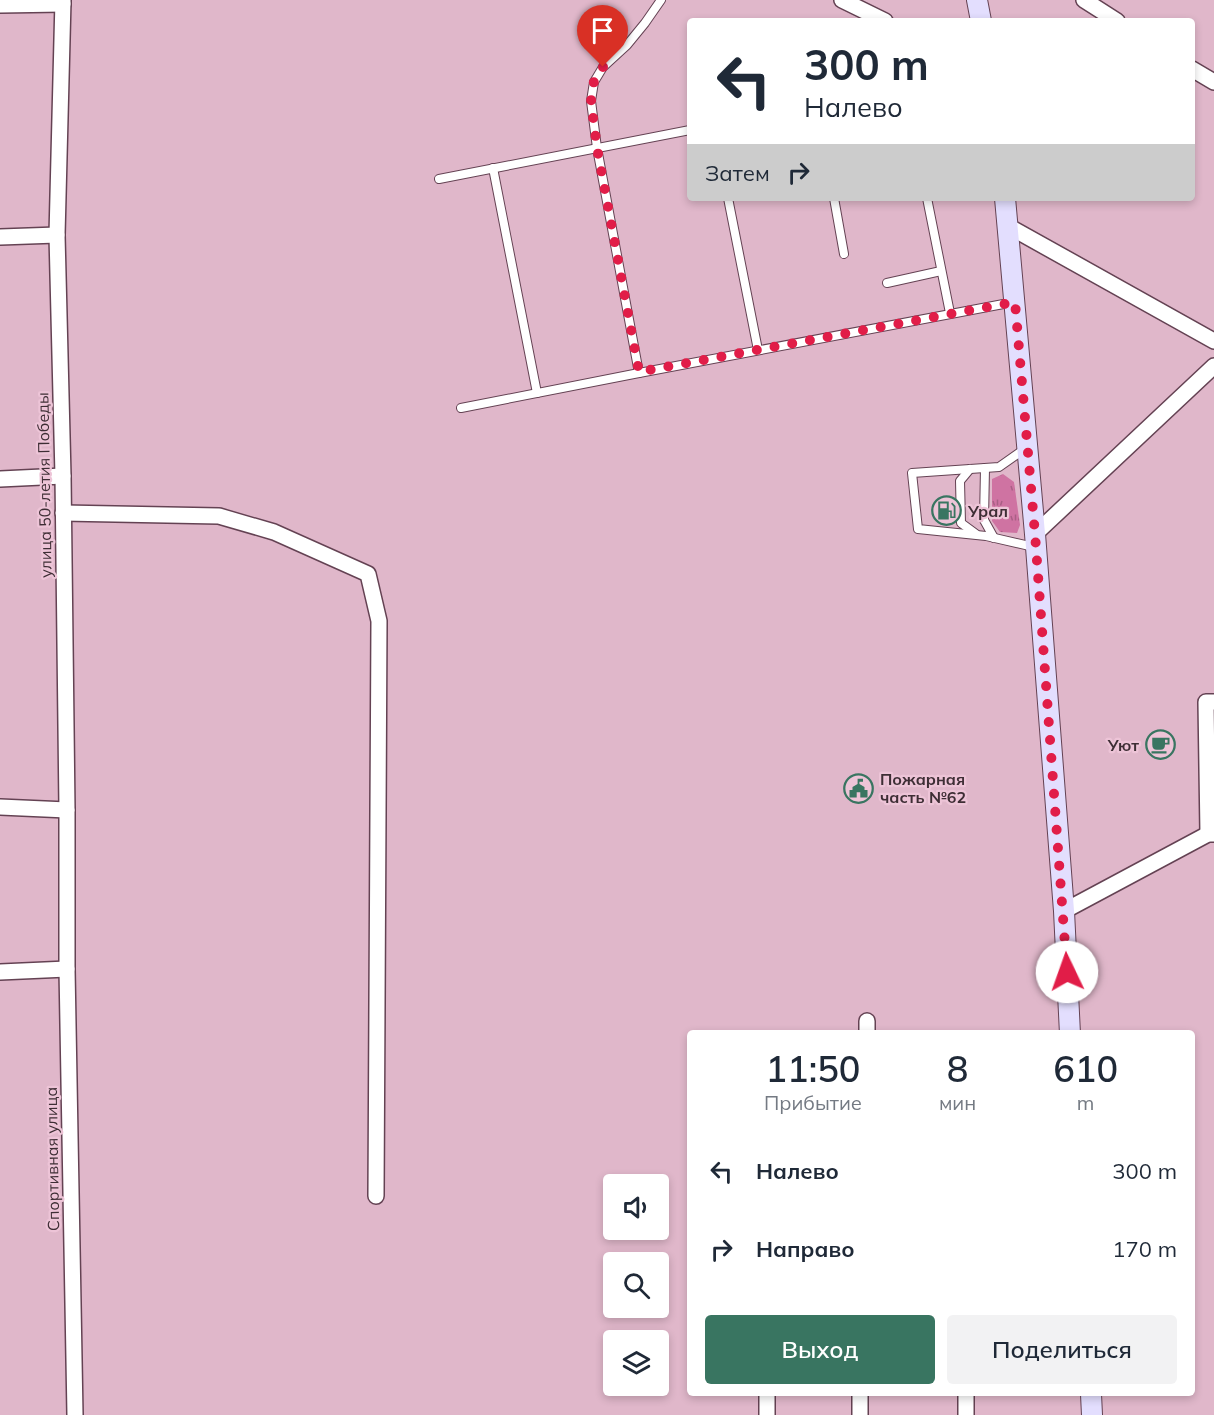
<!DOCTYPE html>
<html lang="ru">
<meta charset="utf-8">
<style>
:root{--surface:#fff;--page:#f2f2f3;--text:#1f2937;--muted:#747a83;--accent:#397561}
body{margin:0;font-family:Mulish,sans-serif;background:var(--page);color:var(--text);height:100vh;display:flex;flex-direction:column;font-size:22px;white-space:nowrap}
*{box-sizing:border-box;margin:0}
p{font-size:20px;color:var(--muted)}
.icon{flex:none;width:33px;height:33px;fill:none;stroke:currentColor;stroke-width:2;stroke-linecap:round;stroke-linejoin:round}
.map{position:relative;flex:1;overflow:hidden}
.side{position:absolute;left:687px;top:1030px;width:508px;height:366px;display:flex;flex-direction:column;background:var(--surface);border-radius:6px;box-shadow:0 3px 9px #0003}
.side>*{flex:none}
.guide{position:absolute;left:687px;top:18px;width:508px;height:183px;border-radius:6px;box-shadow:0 3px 9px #0003;background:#fff;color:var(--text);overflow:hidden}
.fabs{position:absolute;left:603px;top:1174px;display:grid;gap:12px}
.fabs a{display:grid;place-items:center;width:66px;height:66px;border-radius:6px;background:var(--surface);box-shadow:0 3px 9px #0003;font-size:30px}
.pin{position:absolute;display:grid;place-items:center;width:51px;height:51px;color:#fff;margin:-62px -26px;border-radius:50% 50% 50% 0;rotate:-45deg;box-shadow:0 0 6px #0007}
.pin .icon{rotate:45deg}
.me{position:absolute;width:66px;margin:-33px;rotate:357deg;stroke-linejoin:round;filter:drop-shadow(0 0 4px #0008)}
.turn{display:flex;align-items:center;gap:21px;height:126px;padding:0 18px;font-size:27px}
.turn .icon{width:78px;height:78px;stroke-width:2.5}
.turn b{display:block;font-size:42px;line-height:51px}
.then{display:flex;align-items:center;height:57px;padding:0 18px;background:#0003;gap:12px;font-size:22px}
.eta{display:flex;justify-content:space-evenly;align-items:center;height:102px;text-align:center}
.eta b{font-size:36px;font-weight:600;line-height:42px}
.primary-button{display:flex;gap:12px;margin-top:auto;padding:12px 18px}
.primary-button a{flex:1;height:69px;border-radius:6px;background:var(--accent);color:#fff;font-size:24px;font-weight:600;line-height:69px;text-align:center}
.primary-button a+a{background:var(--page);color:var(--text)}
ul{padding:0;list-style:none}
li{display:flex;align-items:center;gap:18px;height:78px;padding:0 18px}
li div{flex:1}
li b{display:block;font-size:22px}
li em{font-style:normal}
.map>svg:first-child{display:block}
</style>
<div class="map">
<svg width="1214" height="1415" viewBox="0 0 1214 1415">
<defs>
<pattern id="grass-tufts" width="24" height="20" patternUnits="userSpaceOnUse" patternTransform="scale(1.5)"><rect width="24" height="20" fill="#cf73a2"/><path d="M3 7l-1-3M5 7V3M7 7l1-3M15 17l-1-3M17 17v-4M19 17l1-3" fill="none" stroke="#a95f85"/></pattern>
</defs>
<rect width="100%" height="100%" fill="#e0b7ca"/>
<path fill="url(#grass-tufts)" d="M1003,474L1014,482L1020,525L1017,533L1000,532L992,521V479Z"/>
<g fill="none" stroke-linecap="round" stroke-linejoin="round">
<defs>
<g id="service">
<path d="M493,168L537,393"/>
<path d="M439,179L690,130"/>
<path d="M728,198L758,350"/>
<path d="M834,198L844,254"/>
<path d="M927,198L950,313"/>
<path d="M887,283L941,271"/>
<path d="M639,373L597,148L591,101L594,82L603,67L627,45L645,23L661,0"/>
<path d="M461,408L639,373L1014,302"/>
<path d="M1026,448L999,467L912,473L918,529L986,536L1034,547"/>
<path d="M985,468L984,520L994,538"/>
<path d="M970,469L960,481L961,523L976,534"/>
</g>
<g id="minor">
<path d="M63,0L57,235L63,476L67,810V969L75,1415"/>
<path d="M842,0L885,21"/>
<path d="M1084,0L1117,21"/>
<path d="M0,5L63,4"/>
<path d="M1192,69L1214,82"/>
<path d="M1008,226L1214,341"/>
<path d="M0,237L57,235"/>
<path d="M0,479L63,476"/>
<path d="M63,513L219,516L274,532L368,574L379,621L376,1196"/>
<path d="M1035,534L1214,366"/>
<path d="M0,807L67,810"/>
<path d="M1208,834L1206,702H1214"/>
<path d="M1064,911L1208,834H1214"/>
<path d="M0,972L67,969"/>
<path d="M867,1034V1021"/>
<path d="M767,1394V1415"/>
<path d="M860,1415V1394"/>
<path d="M966,1415V1394"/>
</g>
<g id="secondary">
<path d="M977,0L981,21"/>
<path d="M1005,198L1035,534L1064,911L1070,1034"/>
<path d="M1091,1394L1092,1415"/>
</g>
</defs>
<use href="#service" stroke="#644253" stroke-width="10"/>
<use href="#minor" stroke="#644253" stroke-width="18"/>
<use href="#secondary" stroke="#644253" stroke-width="22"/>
<use href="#service" stroke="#fff" stroke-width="8"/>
<use href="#minor" stroke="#fff" stroke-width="15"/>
<use href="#secondary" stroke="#e3defe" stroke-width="20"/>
</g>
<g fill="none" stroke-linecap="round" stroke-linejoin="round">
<path stroke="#e11d48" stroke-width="10" stroke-dasharray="0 18" d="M603,67L594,81L591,101L597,148L639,372L1015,302L1035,534L1067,972"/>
</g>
<defs>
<symbol id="fuel-ring" viewBox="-11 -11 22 22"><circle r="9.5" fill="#edc4d7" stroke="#397561" stroke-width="1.5"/><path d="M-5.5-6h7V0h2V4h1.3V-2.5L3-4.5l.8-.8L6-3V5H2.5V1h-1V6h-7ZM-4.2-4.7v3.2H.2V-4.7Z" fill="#397561"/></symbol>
<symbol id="cafe-ring" viewBox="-11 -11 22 22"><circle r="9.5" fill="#edc4d7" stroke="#397561" stroke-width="1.5"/><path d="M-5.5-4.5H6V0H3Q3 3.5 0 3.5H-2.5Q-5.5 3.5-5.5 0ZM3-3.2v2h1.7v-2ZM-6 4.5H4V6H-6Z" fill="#397561"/></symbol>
<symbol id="civic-ring" viewBox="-11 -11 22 22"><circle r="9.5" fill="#edc4d7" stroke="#397561" stroke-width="1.5"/><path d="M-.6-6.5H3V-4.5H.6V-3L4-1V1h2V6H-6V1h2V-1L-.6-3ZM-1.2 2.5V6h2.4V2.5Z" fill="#397561"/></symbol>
</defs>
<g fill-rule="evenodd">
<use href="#fuel-ring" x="930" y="494" width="33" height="33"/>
<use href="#cafe-ring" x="1144" y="728" width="33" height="33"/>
<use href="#civic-ring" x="842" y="772" width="33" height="33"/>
</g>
<g text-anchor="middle" stroke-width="4.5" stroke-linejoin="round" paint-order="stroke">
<g font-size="16" fill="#3e2e35" stroke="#edc4d7">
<text transform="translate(44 485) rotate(-91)" y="6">улица 50-летия Победы</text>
<text transform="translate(52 1159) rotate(-91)" y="6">Спортивная улица</text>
</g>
<g font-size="16" font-weight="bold" fill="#3e2e35" stroke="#edc4d7" text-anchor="start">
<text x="968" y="517">Урал</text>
<text x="1139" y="751" text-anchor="end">Уют</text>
<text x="880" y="785">Пожарная<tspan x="880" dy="18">часть №62</tspan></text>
</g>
</g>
</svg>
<div class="fabs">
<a><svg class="icon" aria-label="sound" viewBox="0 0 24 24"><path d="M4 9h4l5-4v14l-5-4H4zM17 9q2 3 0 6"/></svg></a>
<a><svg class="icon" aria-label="search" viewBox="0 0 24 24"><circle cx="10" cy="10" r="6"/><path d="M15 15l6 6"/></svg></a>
<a><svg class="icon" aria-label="layers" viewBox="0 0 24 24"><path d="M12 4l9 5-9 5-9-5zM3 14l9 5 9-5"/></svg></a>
</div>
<div class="pin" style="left:603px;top:67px;background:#d93025"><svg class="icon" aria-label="arrive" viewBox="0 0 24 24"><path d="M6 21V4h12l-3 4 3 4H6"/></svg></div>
<svg class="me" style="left:1067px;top:972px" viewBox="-20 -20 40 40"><circle r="19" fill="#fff"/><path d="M0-13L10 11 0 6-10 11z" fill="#e11d48"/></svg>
<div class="guide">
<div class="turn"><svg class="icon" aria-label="left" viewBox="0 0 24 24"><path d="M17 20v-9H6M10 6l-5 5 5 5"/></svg><div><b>300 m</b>Налево</div></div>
<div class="then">Затем<svg class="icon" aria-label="right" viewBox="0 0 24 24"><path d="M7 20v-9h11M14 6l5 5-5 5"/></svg></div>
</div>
<section class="side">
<div class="eta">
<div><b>11:50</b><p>Прибытие</p></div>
<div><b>8</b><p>мин</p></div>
<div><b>610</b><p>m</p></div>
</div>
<ul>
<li><svg class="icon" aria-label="left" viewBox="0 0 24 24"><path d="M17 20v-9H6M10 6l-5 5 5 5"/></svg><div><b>Налево</b></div><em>300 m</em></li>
<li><svg class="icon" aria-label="right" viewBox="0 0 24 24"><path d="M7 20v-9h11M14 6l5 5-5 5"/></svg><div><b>Направо</b></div><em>170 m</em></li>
</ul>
<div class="primary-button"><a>Выход</a><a>Поделиться</a></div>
</section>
</div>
